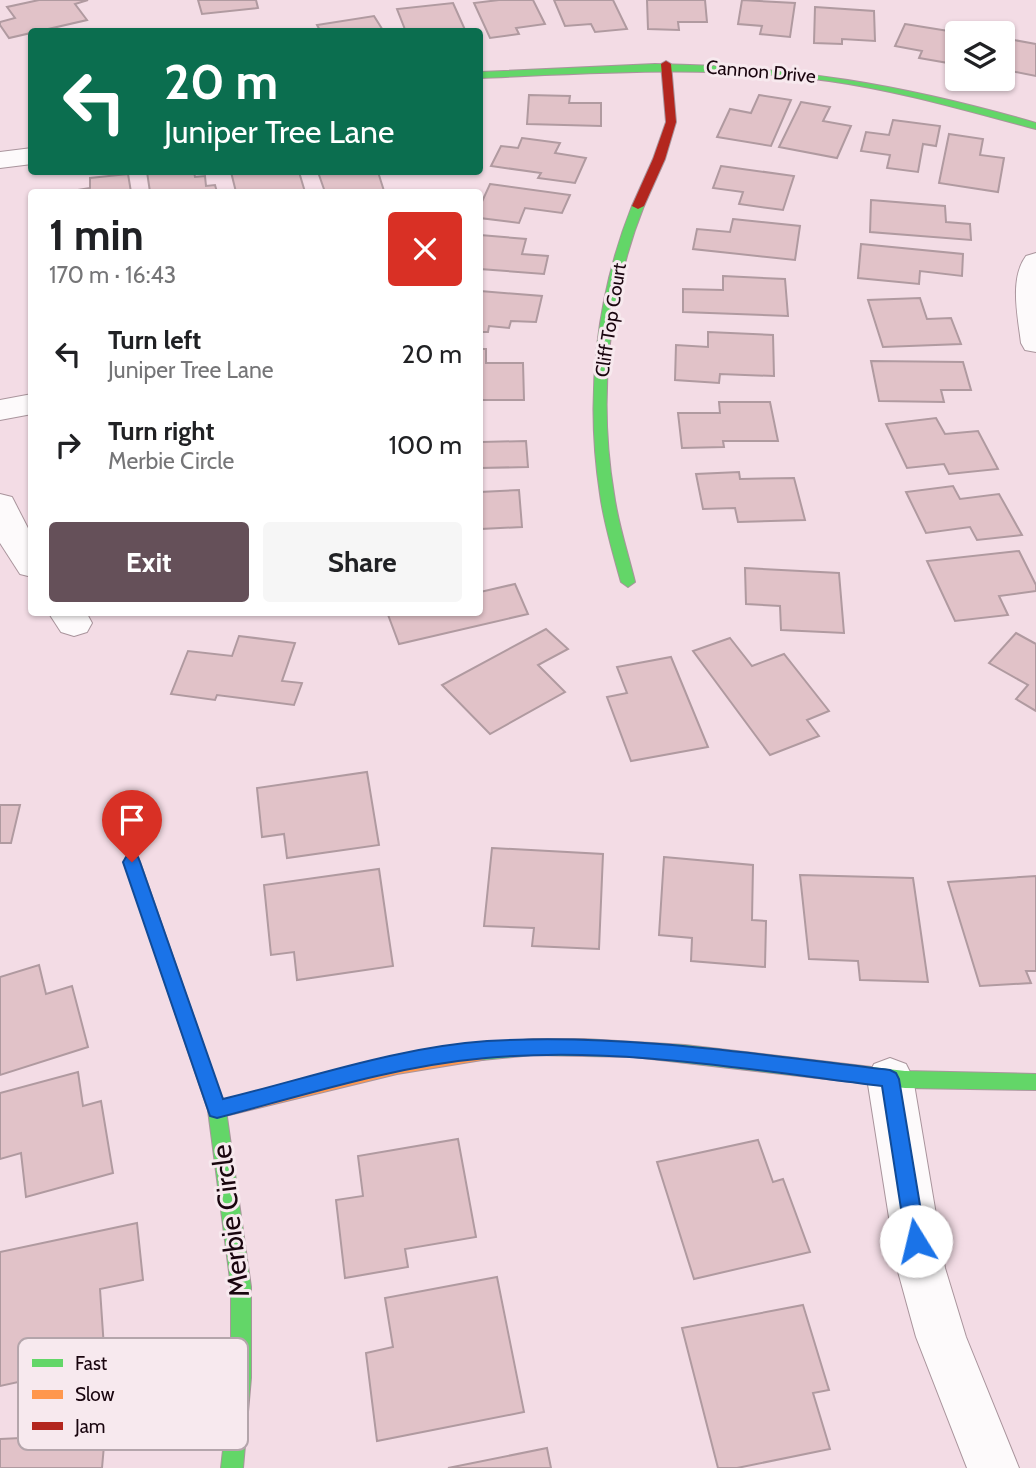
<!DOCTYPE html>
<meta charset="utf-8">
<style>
:root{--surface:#fff;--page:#f6f6f6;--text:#202124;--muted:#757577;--accent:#655059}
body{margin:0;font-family:Cabin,sans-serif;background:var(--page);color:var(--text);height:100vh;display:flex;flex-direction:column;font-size:26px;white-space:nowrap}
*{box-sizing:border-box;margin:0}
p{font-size:23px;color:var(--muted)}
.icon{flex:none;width:38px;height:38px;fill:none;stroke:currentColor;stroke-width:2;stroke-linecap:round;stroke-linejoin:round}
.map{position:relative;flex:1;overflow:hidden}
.drawer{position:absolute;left:28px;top:189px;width:455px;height:427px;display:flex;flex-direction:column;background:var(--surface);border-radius:7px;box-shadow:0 2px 5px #0004}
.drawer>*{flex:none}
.banner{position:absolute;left:28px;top:28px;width:455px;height:147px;border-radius:7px;box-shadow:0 2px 5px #0004;background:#0b6e4f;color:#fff;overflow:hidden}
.buttons{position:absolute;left:945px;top:21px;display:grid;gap:14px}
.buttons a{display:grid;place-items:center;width:70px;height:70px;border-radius:7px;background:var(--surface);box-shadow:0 2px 5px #0004;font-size:35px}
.pin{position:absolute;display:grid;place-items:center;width:60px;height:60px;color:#fff;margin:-72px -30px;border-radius:50% 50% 50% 0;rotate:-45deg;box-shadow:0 0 7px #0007}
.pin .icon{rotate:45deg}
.me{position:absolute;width:77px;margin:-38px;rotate:351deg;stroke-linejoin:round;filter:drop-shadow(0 0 5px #0008)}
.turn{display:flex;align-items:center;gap:24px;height:147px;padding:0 21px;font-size:32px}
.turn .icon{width:91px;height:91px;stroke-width:2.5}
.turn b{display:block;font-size:49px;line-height:60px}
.round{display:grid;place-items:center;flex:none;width:74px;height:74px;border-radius:7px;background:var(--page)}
.head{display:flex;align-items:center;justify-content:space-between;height:119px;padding:0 21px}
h1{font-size:42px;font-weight:700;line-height:52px}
.cta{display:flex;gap:14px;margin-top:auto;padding:14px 21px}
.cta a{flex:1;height:80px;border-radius:7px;background:var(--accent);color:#fff;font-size:28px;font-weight:700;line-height:80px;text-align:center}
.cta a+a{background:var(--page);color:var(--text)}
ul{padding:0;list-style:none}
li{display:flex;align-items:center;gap:21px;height:91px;padding:0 21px}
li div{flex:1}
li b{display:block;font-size:26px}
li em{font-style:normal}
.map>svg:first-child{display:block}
</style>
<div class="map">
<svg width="1036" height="1468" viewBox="0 0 1036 1468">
<rect width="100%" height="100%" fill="#f3dce5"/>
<g fill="#e1c2c8" stroke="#b09aa0" stroke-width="2">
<path d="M39,0H88L75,4L87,20L9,38L0,25V22L15,18L7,7Z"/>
<path d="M198,0H256L258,8L202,14Z"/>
<path d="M499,0H533L545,24L516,28L519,34L490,38L474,3Z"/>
<path d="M554,0H613L627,29L595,32L591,24L565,26Z"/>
<path d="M647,0H705L707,22H678L679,30L648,29Z"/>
<path d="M742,0L795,3L790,37L760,34L762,26L738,24Z"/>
<path d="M453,3L466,32H406L397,9Z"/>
<path d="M815,7L874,11L875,41L842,39V44L814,43Z"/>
<path d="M374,16L384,32H321L317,25Z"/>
<path d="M905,24L961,33H957V55L954,64L919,58L922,51L895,46Z"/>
<path d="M1003,38L1036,44V76L1006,70L1003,76Z"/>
<path d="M529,95L570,96L569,103H601V126L527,124Z"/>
<path d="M759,95L791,100L771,146L717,137L730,109L751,113Z"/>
<path d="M801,102L830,107L823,121L851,126L837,158L779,147Z"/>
<path d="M893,120L940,126L936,146L923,144L918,172L887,168L890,155L861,151L866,132L889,135Z"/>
<path d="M949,134L983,139L980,155L1004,158L998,192L939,183Z"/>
<path d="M522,138L560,143L555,153L586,158L575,183L538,178L541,173L491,166L501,146L518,148Z"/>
<path d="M721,166L794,176L783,210L739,204L743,192L713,188Z"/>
<path d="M147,172H194L195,177L205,176L206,186L215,185L217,192H150Z"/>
<path d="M231,172H299L305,192H236Z"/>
<path d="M318,172H378L384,191L325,192Z"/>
<path d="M128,174L131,192H77V190L90,188V178Z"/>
<path d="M490,184L570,195L562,213L525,208L519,223L480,218V206Z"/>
<path d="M871,200L945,206L946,222L970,224L971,240L870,232Z"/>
<path d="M733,219L800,226L795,260L693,249L697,229L730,232Z"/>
<path d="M480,235L526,239L522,254L548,256L544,274L480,269Z"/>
<path d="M861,244L963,254L962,276L920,271L919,284L858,278Z"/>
<path d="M723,276L785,279L788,316L683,312V289L723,290Z"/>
<path d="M480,291L542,296L536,322L511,321L509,328L489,326L488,332H480Z"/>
<path d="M920,298L927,319L951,318L961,344L883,347L868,300Z"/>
<path d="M708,332L773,335L774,376L720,374L719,383L675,380L676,345L708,347Z"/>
<path d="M480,349H486V363H523L524,400H480Z"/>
<path d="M871,361L963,362L971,390H941L944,402L879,401Z"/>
<path d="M719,402H770L778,441H723L724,447L682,448L678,413H720Z"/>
<path d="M936,418L945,434L978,431L998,469L949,474L944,464L907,468L886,424Z"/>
<path d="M480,424H482V442L526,441L528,467L480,468Z"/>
<path d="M739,472L740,479L794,478L805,520L738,522L735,508L703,509L696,474Z"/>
<path d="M953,486L960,499L999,494L1022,535L977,540L970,527L926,533L906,492Z"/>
<path d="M519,490L522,527L481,529L482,547H480V492Z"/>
<path d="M1019,551L1036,585V591L999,596L1008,615L955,621L927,561Z"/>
<path d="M745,568L839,573L844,633L781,630L780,606L746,604Z"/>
<path d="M515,584L528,614L399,644L387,612H480V592Z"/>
<path d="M546,629L568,649L538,665L565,692L490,734L442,685Z"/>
<path d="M1016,633L1036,644V711L1016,699L1028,685L989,663Z"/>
<path d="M239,636L295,643L282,681L302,683L294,705L217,695L215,700L171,694L188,651L232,656Z"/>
<path d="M730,638L752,666L784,654L829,711L807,720L819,736L770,755L693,651Z"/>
<path d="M671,657L708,747L631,761L607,697L627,693L617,667Z"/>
<path d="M367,772L379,845L287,858L284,834L262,837L257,788Z"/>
<path d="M0,805H20L11,843H0Z"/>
<path d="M492,848L603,854L599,949L532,946L534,928L484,926Z"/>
<path d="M664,857L753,865L752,920L766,921L765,967L691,961L692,938L659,935Z"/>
<path d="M379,869L393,966L297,980L294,952L271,955L264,885Z"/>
<path d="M800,875L913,878L928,982L860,980L858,961L809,959Z"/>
<path d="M1036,876V971H1026L1031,983L980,986L948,882Z"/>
<path d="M39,965L46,994L72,986L88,1047L0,1075V977Z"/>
<path d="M78,1072L83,1106L101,1101L113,1173L26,1197L21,1153L0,1159V1093Z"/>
<path d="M458,1139L476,1237L405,1249L408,1267L345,1278L336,1200L363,1196L358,1156Z"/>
<path d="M758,1140L773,1182L783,1179L810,1252L694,1279L657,1162Z"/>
<path d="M137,1223L143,1280L100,1289L105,1363L0,1386V1252Z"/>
<path d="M497,1277L524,1412L377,1441L366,1353L393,1347L385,1298Z"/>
<path d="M803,1305L829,1390L813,1393L830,1449L737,1468H718L682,1328Z"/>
<path d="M105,1434L102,1468H0V1439Z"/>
<path d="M547,1448L551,1468H448Z"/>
</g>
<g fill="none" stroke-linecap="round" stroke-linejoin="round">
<defs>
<g id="street">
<path d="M32,148V164L0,168V152Z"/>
<path d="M1036,253V352L1025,350L1021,343C1018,317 1009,279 1026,256Z"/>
<path d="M32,394V414L0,420V400Z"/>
<path d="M0,494L12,497L32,536V577L20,574L0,543Z"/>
<path d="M48,612H86L92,623L87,632L74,636L61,632Z"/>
<path d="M890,1058L906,1064L913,1078L945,1268L966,1337L1019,1468H967L916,1337L897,1268L867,1078L874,1064Z"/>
</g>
<g id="fast">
<path d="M655,64C792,66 905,85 1036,123V129C967,111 900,91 829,81C712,65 597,73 480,78V72Z"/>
<path d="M638,203L644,206C608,296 598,398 614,494C618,524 628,553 635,582L628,587L621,582C613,553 604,524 600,494C585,397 596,296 632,206Z"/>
<path d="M132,855L138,857L140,862L226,1110L251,1287V1378L243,1468H221L231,1378V1287L208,1110L124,862L126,857Z"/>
<path d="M533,1039H584L685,1045L905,1071L1036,1074V1090L905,1088L634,1057L533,1055L482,1060L476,1058L473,1052L476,1046L482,1044Z"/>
</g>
<path id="slow" d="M482,1044L488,1046L491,1052L488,1058L482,1060L397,1074L217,1118L210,1116L208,1110L210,1104L217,1102L397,1058Z"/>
<path id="jam" d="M666,61L671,64L676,122L665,159L644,206L638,209L632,206L653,159L666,122L661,64Z"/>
</defs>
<use href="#street" stroke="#a9949c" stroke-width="2"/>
<use href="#fast" stroke="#a9949c" stroke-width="2"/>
<use href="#slow" stroke="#a9949c" stroke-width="2"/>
<use href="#jam" stroke="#a9949c" stroke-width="2"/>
<use href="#street" fill="#fdfafb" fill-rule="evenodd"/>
<use href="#fast" fill="#63d668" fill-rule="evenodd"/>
<use href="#slow" fill="#ff974d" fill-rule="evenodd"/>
<use href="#jam" fill="#b3261e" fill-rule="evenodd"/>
</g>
<path fill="#1a73e8" stroke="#114b97" stroke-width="2" d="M132,855L138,857L140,862L223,1099C309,1078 398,1047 487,1041C622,1033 756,1054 890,1070L896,1073L899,1079L926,1241L924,1247L916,1250L909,1247L906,1241L882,1086C751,1070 618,1046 486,1058C394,1066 305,1095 217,1118L210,1116L123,862L126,857Z"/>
<g text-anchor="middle" stroke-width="6" stroke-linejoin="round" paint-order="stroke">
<g font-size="19" fill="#19050e" stroke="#f7e9ee">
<text transform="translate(761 71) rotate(5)" y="7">Cannon Drive</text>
<text transform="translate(610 320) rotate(-81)" y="7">Cliff Top Court</text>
</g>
<g font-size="28" fill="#19050e" stroke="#f7e9ee">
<text transform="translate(230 1221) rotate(-97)" y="10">Merbie Circle</text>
</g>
</g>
<rect x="18" y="1338" width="230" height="112" rx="10" fill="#f7e9ee" stroke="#b4a5ab" stroke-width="2"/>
<rect x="32" y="1359" width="31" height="8" fill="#63d668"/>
<rect x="32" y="1390" width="31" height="9" fill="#ff974d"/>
<rect x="32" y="1422" width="31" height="8" fill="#b3261e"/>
<g font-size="19" fill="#19050e">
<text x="75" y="1370">Fast</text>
<text x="75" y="1401">Slow</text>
<text x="75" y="1433">Jam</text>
</g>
</svg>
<div class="buttons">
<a><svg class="icon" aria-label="layers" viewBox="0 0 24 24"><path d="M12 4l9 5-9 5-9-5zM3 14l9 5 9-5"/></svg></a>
</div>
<div class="pin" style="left:132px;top:862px;background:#d93025"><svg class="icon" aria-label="arrive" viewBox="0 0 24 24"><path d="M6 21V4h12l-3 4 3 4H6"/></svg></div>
<svg class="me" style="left:916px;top:1241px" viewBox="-20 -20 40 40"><circle r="19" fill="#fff"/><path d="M0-13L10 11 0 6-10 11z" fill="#1a73e8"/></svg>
<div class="banner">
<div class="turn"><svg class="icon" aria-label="left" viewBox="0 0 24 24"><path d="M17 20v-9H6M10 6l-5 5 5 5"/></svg><div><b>20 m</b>Juniper Tree Lane</div></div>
</div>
<section class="drawer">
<div class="head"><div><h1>1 min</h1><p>170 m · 16:43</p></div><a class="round" style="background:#d93025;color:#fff"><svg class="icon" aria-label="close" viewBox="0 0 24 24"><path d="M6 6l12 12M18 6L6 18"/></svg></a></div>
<ul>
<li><svg class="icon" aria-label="left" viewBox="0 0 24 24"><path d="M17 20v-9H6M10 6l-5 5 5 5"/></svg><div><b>Turn left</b><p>Juniper Tree Lane</p></div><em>20 m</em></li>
<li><svg class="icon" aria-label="right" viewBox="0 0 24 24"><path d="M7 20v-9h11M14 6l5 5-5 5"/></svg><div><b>Turn right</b><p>Merbie Circle</p></div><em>100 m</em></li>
</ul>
<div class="cta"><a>Exit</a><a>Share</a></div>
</section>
</div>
